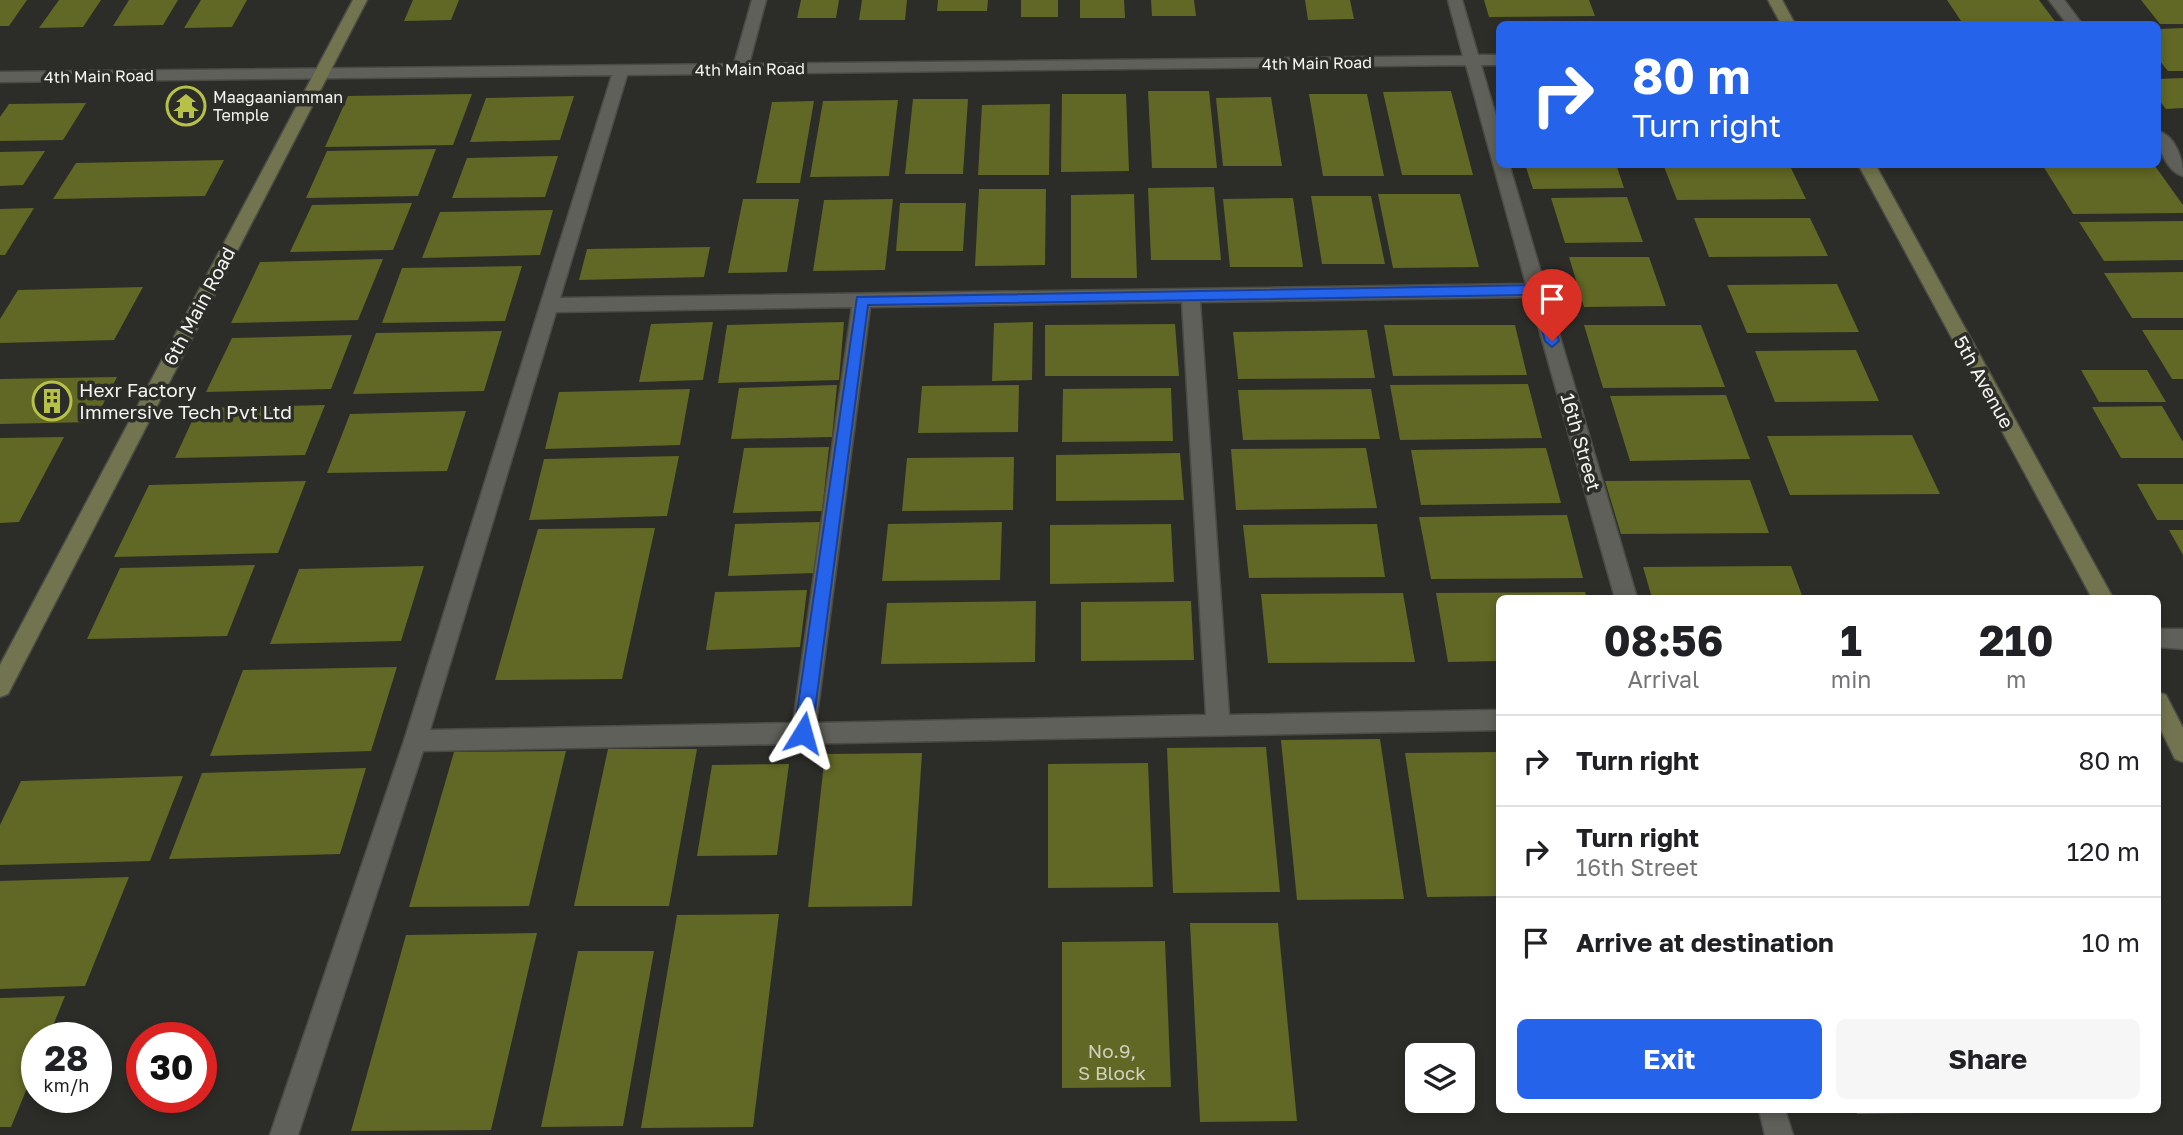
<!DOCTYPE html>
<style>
:root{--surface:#fff;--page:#f6f6f6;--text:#202124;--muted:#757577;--line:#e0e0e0;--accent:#2563eb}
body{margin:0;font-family:"Golos Text",sans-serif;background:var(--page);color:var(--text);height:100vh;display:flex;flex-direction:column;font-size:26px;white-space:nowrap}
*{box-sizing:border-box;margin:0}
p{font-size:23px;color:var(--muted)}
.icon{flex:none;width:38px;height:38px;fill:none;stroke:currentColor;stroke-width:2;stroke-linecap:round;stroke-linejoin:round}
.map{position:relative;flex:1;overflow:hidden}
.side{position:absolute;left:1496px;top:595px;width:665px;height:518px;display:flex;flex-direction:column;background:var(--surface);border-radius:10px;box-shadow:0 4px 10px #0003}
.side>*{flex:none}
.guide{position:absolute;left:1496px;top:21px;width:665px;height:147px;border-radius:10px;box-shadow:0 4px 10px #0003;background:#2563eb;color:#fff;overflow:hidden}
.tools{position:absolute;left:1405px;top:1043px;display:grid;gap:14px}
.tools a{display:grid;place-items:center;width:70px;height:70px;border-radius:10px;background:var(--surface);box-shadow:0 4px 10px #0003;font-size:35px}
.speed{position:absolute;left:21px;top:1022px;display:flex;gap:14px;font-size:35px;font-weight:700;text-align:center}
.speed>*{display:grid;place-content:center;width:91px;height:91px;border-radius:50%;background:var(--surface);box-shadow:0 4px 10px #0003;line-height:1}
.speed small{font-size:18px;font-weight:400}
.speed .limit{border:10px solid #d22;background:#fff;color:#111}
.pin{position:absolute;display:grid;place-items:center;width:60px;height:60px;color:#fff;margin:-72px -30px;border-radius:50% 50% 50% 0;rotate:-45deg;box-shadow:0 0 7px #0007}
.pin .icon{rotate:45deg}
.me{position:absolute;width:77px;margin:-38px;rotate:8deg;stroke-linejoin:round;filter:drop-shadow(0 0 5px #0008)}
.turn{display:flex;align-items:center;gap:24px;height:147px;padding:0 21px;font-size:32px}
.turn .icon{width:91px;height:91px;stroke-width:2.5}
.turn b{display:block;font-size:49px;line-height:60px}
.eta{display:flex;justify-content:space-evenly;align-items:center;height:119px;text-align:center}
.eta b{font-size:42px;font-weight:700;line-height:49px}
.button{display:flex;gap:14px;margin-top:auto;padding:14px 21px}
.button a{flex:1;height:80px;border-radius:10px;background:var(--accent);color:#fff;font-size:28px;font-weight:700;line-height:80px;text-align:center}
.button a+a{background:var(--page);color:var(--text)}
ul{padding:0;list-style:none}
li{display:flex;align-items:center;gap:21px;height:91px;padding:0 21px;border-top:2px solid var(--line)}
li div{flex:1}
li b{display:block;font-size:26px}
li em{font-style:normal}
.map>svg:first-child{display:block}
</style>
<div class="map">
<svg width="2183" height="1135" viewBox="0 0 2183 1135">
<rect width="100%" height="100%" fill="#2c2d28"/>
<g fill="#616724">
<path d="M0,0H27L9,26H0Z"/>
<path d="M59,0H101L83,27L39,28Z"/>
<path d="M129,0H178L163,25L113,26Z"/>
<path d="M201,0H247L232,27L184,28Z"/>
<path d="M413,0H459L451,20L404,21Z"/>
<path d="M801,0H839L836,18H797Z"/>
<path d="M862,0H907L905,20H859Z"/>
<path d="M938,0H988L987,11H937Z"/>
<rect x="1021" y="0" width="37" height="17"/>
<path d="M1080,0H1124L1125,18H1080Z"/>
<path d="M1151,0H1194L1196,16H1152Z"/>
<path d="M1305,0H1350L1354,19L1308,20Z"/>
<path d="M1484,0H1589L1595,16L1489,17Z"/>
<path d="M1947,0H2039L2057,24H1963Z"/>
<path d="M2141,0H2183V24H2160Z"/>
<path d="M2183,28V71H2168L2158,59V29Z"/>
<path d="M2183,78V108L2166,109L2158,99V79Z"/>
<path d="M1148,91H1209L1217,168H1152Z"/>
<path d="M1451,91L1473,175H1402L1383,92Z"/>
<path d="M472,94L453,145L325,147L348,96Z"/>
<path d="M1062,94H1126L1129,171L1061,172Z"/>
<path d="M1309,94H1367L1384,176H1323Z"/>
<path d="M574,96L560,140L470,142L486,98Z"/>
<path d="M1271,97L1282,166H1223L1216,98Z"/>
<path d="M913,99H968L963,174H905Z"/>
<path d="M898,100L889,176L810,177L823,101Z"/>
<path d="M814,101L800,183H756L772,102Z"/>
<path d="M86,103L63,140L0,141V117L9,104Z"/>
<path d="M1050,104L1049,175H978L982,105Z"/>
<path d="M436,149L418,196L306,198L327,151Z"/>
<path d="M45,151L23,185L0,186V152Z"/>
<path d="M558,156L545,197L452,198L467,158Z"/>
<path d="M224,160L205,196L53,199L76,163Z"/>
<path d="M1525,164H1616L1624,188L1533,189Z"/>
<path d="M1663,164H1789L1806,199L1677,200Z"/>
<path d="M2043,166H2155L2183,205V213L2073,214Z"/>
<path d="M1214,187L1221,260H1151L1148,188Z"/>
<path d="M979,189H1046L1045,265L975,266Z"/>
<path d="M1134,194L1137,278H1071V195Z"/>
<path d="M1378,194H1460L1479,267L1393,268Z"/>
<path d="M1311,196H1371L1385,264H1322Z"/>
<path d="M1627,197L1643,242L1565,243L1551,198Z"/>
<path d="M1293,198L1303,267H1230L1223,199Z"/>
<path d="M743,199H799L787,272L728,273Z"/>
<path d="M893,199L885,270L813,271L824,200Z"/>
<path d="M412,203L393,250L290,252L312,205Z"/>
<path d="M900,203H966L963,251H896Z"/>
<path d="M34,208L5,255H0V209Z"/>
<path d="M553,210L540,255L422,258L440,212Z"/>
<path d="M1694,218H1810L1828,256L1709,257Z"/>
<path d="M2183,221V260L2104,261L2079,222Z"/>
<path d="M710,247L704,277L579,280L587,249Z"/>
<path d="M1569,257H1649L1666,306L1584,307Z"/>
<path d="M383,259L358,320L231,323L260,262Z"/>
<path d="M522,266L505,321L382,323L402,268Z"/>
<path d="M2183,272V318H2132L2104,273Z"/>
<path d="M1837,284L1859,332L1747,333L1727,285Z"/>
<path d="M143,287L114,340L0,343V319L18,290Z"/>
<path d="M713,322L703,380L639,382L651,324Z"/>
<path d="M844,322L839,380L718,383L727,325Z"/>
<path d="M1033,322L1032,380L992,381L994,323Z"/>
<path d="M1175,324L1179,376H1045V325Z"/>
<path d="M1384,325H1515L1527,375L1393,376Z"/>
<path d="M1584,325H1701L1725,387L1603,388Z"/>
<path d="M1367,330L1375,378L1238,379L1233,332Z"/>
<path d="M2142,330H2183V379H2172Z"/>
<path d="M502,331L484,391L353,394L376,333Z"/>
<path d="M352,335L331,389L206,392L232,338Z"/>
<path d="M1856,350L1879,401L1775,402L1755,351Z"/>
<path d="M2081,370H2147L2166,402H2099Z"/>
<path d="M117,377L94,422L0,424V379Z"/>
<path d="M1528,384L1542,438L1400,440L1390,385Z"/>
<path d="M837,385L832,437L731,439L739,388Z"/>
<path d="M1019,385L1018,432L918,433L922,386Z"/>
<path d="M1171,388L1173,441L1062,442L1063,389Z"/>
<path d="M690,389L680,445L545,449L559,392Z"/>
<path d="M1371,389L1380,439L1243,440L1238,390Z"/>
<path d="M1726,395L1750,459L1630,461L1610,396Z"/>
<path d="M325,405L305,455L175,458L198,408Z"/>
<path d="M2162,406L2183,442V458H2121L2092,407Z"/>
<path d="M466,411L447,471L327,473L350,414Z"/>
<path d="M1912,435L1940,494L1790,495L1767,436Z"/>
<path d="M64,437L19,522L0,523V438Z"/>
<path d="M829,447L822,511L733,513L744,448Z"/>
<path d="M1366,448L1377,508L1236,510L1231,449Z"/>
<path d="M1546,448L1561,503L1421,505L1411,450Z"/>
<path d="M1180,453L1184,500L1056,501V455Z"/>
<path d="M679,456L667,516L529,520L544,459Z"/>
<path d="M1014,457L1013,510L902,511L907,458Z"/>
<path d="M1750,480L1769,533L1621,534L1605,481Z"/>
<path d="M306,481L278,553L114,557L149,485Z"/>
<path d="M2137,484H2183V520H2157Z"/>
<path d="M1567,515L1583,578L1431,579L1419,517Z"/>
<path d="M820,522L815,573L728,576L735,524Z"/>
<path d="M1002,522L1000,580L882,581L888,524Z"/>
<path d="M1171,524L1174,582L1050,584V525Z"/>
<path d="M1377,524L1385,577L1249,578L1243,525Z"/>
<path d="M655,528L622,679L495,680L538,529Z"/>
<path d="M2169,530H2183V555Z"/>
<path d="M255,565L227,636L87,639L120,568Z"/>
<path d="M424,566L401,641L270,644L299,569Z"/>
<path d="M1791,566L1803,598H1652L1643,567Z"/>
<path d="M807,590L800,647L706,650L715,592Z"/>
<path d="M1585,592L1587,598H1500V661L1448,662L1436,593Z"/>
<path d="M1403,593L1415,662L1268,663L1261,594Z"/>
<path d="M1036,601L1035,662L881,664L887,603Z"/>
<path d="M1191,601L1194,660L1081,661V602Z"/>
<path d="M397,667L371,751L210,756L243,670Z"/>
<path d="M1380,739L1404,899L1297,900L1281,740Z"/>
<path d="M1266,747L1280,892L1173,893L1167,748Z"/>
<path d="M608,749H697L669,906H574Z"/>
<path d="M566,751L529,906L409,907L454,752Z"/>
<path d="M1498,752L1500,896L1427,897L1405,753Z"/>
<path d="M922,753L912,906L808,907L825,754Z"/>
<path d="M1148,763L1153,887L1048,888V764Z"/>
<path d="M789,764L777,855L697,856L712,765Z"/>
<path d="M366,768L340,854L169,859L202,773Z"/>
<path d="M183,776L150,861L0,865V825L21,781Z"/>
<path d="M129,877L85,986L0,989V881Z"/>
<path d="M779,914L753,1127L641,1128L677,915Z"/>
<path d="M1190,923H1278L1297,1121L1200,1122Z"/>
<path d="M537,933L491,1130L351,1131L406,935Z"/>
<path d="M1165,941L1171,1087L1062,1088V942Z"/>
<path d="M578,951H654L623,1126L541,1127Z"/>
<path d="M65,996L48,1038H37V1064L11,1127H0V998Z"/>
<path d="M1856,1110H1980V1112L1857,1114Z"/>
</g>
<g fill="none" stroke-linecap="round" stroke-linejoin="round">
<defs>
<g id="street">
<path d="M752,0H766L749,64L1463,56L1448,0H1462L1478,55H1500V65H1481L1500,130V164H1509L1637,598H1615L1530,297L1200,302L1229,715L1500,710V730L423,751L298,1135H270L404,741L612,75L0,82V72L734,64ZM1466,65L1526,284L560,298L627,75ZM1182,302L1206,715L816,723L870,307ZM852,307L793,723L430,730L556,312Z"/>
<path d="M2049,0H2064L2082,24H2067Z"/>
<path d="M2158,131C2176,136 2183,160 2183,176C2166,171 2157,146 2158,131Z"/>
<path d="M2158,629H2183V649L2158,647Z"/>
<path d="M1759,1110H1785L1793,1135H1765Z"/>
</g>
<g id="secondary">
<path d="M353,0H367L8,694L0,697V665Z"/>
<path d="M1768,0H1782L1795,24H1781Z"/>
<path d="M1858,164H1875L2113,598H2092Z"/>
<path d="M2158,692L2166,695L2183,728V762L2175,759L2158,724Z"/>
</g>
</defs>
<use href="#street" stroke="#4b4b46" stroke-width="3"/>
<use href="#secondary" stroke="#4b4b46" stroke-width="3"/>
<use href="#street" fill="#5f6059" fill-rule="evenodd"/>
<use href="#secondary" fill="#71744e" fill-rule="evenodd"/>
</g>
<path fill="#2563eb" stroke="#184099" stroke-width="2" d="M1537,285L1544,290L1559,341L1552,347L1545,341L1532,295L868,305L812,733L809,739H797L794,733L857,297Z"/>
<defs>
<symbol id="temple-ring" viewBox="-11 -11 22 22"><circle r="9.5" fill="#2c2d28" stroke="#b7c147" stroke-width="1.5"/><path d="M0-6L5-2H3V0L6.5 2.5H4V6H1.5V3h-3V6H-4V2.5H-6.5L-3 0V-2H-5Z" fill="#b7c147"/></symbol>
<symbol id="building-ring" viewBox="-11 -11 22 22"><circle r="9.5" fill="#2c2d28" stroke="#b7c147" stroke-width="1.5"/><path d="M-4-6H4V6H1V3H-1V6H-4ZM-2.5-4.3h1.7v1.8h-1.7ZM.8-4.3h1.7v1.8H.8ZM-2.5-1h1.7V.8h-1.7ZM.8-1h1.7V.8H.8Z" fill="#b7c147"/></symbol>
</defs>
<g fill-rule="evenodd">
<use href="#temple-ring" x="164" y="84" width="44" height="44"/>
<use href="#building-ring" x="30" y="379" width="44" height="44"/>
</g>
<g text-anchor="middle" stroke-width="7" stroke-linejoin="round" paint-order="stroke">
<g font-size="16" fill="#f4f5f1" stroke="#2c2d28">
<text transform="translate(1317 63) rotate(-1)" y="6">4th Main Road</text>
<text transform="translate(750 69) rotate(-1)" y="6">4th Main Road</text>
<text transform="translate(99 76) rotate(-1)" y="6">4th Main Road</text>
</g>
<g font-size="16" fill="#f4f5f1" stroke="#2c2d28" text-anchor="start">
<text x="213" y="103">Maagaaniamman<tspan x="213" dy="18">Temple</tspan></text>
</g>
<g font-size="19" fill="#f4f5f1" stroke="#2c2d28">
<text transform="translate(199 306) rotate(-62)" y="7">6th Main Road</text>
<text transform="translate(1984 382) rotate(61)" y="7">5th Avenue</text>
<text transform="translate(1581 442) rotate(74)" y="7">16th Street</text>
</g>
<g font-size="19" fill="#f4f5f1" stroke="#2c2d28" text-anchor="start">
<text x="79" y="397">Hexr Factory<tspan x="79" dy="22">Immersive Tech Pvt Ltd</tspan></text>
</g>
<g font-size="19" fill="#cfd2be">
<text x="1112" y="1058">No.9,<tspan x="1112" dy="22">S Block</tspan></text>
</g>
</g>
</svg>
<div class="tools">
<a><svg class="icon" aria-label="layers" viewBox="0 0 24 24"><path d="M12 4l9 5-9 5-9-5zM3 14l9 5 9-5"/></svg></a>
</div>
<div class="speed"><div>28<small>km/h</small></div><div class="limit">30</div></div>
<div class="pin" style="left:1552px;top:341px;background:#d93025"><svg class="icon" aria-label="arrive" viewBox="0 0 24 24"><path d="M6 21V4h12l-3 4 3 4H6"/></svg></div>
<svg class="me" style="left:803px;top:733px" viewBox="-20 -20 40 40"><path d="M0-17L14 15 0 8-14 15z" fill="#2563eb" stroke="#fff" stroke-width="4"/></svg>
<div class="guide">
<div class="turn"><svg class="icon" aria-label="right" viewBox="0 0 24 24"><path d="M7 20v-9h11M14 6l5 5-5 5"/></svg><div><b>80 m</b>Turn right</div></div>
</div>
<section class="side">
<div class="eta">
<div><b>08:56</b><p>Arrival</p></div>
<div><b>1</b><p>min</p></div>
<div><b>210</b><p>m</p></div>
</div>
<ul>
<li><svg class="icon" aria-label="right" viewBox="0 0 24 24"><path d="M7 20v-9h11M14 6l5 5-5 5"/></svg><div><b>Turn right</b></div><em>80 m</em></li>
<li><svg class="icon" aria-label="right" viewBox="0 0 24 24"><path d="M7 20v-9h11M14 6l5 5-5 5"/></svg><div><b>Turn right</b><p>16th Street</p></div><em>120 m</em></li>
<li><svg class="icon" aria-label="arrive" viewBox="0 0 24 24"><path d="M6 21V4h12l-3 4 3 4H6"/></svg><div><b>Arrive at destination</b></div><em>10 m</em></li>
</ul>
<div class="button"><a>Exit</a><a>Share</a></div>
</section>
</div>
